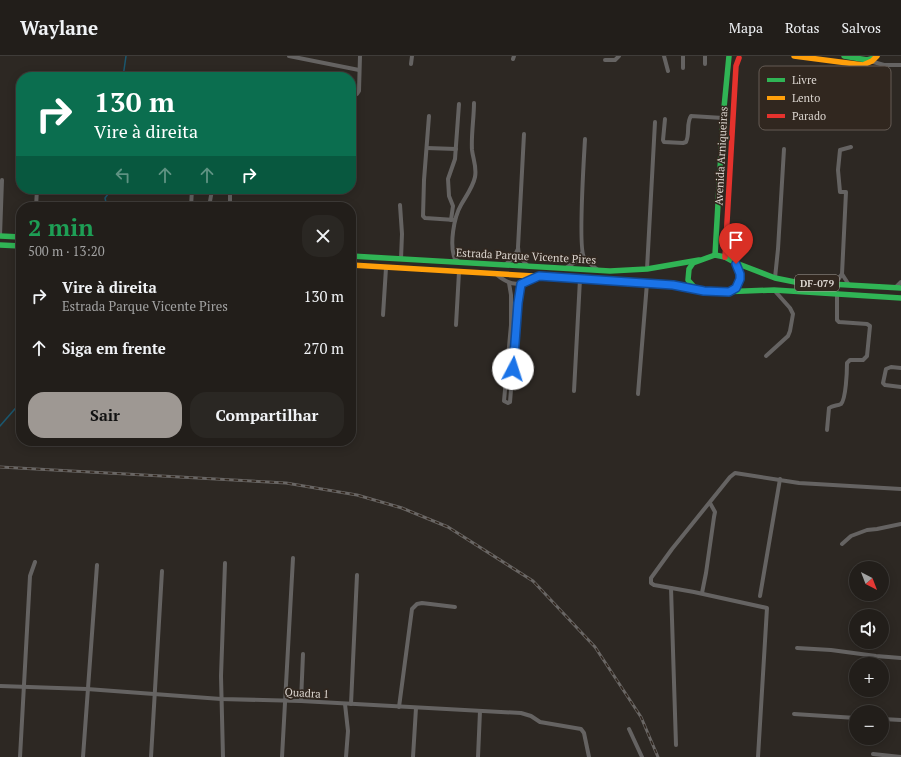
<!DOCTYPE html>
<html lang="pt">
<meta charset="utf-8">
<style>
:root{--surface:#221e1a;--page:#2a2723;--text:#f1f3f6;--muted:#a2a2a2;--line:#3f3c39;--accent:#9e9893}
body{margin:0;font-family:"PT Serif",serif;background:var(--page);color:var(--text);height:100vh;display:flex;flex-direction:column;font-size:15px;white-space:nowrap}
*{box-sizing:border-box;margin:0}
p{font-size:13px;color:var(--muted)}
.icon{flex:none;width:22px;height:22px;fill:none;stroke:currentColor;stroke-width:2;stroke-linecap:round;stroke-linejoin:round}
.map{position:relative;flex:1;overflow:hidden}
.side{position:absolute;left:16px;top:146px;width:340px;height:244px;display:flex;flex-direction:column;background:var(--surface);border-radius:16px;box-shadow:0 2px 10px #0003,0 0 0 1px var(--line)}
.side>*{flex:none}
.banner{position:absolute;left:16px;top:16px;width:340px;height:122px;border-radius:16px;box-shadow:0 2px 10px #0003,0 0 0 1px var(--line);background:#0b6e4f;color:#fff;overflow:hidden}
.needle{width:26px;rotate:138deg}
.tools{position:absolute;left:849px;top:505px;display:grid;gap:8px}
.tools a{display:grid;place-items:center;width:40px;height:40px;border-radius:50%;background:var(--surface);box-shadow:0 2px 10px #0003,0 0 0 1px var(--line);font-size:20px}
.pin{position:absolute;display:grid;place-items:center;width:34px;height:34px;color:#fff;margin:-41px -17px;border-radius:50% 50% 50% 0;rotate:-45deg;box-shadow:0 0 4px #0007}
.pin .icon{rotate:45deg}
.me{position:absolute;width:44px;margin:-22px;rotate:5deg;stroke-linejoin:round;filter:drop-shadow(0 0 3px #0008)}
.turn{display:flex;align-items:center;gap:14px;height:84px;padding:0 12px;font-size:18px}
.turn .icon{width:52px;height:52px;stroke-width:2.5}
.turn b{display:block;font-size:28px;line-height:34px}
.lanes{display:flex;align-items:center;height:38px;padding:0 12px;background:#0003;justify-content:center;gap:20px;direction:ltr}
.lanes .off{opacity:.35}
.round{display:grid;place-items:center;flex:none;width:42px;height:42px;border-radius:16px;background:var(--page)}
.summary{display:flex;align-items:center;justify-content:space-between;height:68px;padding:0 12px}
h1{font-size:24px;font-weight:700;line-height:30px;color:#1e9e55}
.cta{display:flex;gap:8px;margin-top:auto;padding:8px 12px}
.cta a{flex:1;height:46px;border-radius:16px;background:var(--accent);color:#111;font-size:16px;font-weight:700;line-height:46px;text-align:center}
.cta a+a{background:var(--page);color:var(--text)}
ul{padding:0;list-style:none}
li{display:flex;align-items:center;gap:12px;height:52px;padding:0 12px}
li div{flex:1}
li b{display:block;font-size:15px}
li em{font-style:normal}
header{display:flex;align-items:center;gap:24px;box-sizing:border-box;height:56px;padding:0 20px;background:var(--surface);border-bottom:1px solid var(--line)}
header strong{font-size:19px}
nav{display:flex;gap:22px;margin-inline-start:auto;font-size:14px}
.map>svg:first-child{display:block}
</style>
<header>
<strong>Waylane</strong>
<nav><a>Mapa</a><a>Rotas</a><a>Salvos</a></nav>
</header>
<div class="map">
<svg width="901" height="701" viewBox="0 0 901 701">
<rect width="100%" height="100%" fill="#2d2823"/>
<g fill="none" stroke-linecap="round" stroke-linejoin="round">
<g stroke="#1b576e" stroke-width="1.5">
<path d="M123,21L126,0"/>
<path d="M107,151L105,142L112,133"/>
<path d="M0,370L21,346"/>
</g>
<g stroke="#656362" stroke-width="4">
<path d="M289,0L359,14"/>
<path d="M664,0L668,15"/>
<path d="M705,0V8"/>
<path d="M513,3L514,0"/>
<path d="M605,4H615L619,0"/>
<path d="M870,5L884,9H901"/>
<path d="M411,8L412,0"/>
<path d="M683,12V0"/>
<path d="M351,38H357L359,35L360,0"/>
<path d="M429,60L424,124L423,160L425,162L455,164"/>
<path d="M665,63L663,84L664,86L683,87L686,86C690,78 686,67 691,60L723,62"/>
<path d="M524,78L518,191L519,200L527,209"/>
<path d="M585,83C584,101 578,192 584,201C587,206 593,210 598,214"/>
<path d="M427,92L456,93"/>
<path d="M230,133V151"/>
<path d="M400,149L402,178L401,203"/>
<path d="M36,151L37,133"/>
<path d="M191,151L192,133"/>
<path d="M209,151L212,134"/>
<path d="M451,164L453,150L449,140L448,123L455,103L459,48"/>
<path d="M0,180L2,124"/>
<path d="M458,205L455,203C449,189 454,161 461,149C466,140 473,131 475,121C477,111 473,103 472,94C471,79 474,62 474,47"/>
<path d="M506,208L514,201L518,193"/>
<path d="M566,212L578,204L582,197"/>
<path d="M647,213L655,66"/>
<path d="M496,218C511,231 521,230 537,221"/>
<path d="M842,218L849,229"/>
<path d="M775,222L778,193L784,93"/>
<path d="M509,227L511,239V269L504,345L508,347L510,346L518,247L521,228"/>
<path d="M835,228L842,218L846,136H840L838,114L840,94L851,91"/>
<path d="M895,232L901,226"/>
<path d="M383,259L386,212"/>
<path d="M456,269L459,216"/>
<path d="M766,300L788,280L790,275L793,258L790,252L774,234"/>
<path d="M901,312L891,311L886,313L883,327L885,329L901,331"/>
<path d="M574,335L580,223"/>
<path d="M638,338L647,227"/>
<path d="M827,374L829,352C833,349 837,350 841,348C846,343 847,315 847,307L850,304H863L867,300L870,270L867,268L839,266L837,264V238"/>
<path d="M842,488L851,480L867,474L877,473L901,468"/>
<path d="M671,532L676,689"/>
<path d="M702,537L706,517L714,461L715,456L710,447"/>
<path d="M760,540L780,423"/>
<path d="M797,592L831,594L876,600L901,602"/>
<path d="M0,630L87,633L221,643L301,645L521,657L531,660L540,666L581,673L584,677L589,701"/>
<path d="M301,645L303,598"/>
<path d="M345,648L348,675L346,701"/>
<path d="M351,648L357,519"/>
<path d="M399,651L412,553L417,548L422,547L455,551"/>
<path d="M794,658L856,662"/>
<path d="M882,663L901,664"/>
<path d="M629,673L642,701"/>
<path d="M873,698L901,701"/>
<path d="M20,701L30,520L35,506"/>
<path d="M83,701L97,509"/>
<path d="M151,701L162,515"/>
<path d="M223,701L221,620L225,507"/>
<path d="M282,701L293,502"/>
<path d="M413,701L416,652"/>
<path d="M478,701L480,655"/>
<path d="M758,701L767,552L694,536L654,529L651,527V522L672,493L730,421L735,417L799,427L901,433"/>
</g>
<g stroke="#30b455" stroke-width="5.5">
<path d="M844,0L867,4L874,2"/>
<path d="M0,180L21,181"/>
<path d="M0,189L21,190"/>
<path d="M715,199L723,62L729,0"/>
<path d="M351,200L610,215L647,213L699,204"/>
<path d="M602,224L673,229L704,235L720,236L774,234L901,242"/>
<path d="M696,233L688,224L689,213L693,207L715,199L725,201L736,207L775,222L795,226L901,232"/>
</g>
<g stroke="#ff9f0a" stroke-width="5.5">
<path d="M794,0L863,9L872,5L877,0"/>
<path d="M351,209L602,224"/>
<path d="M731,236C742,228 741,219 736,207"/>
</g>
<path stroke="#e5322d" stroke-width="5.5" d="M725,201L736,10L739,2"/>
<defs>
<path id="rail" d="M0,411L286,427L357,439L402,452L448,471L533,525L595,591L641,661L658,701"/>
</defs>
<use href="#rail" stroke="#696664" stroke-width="3"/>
<use href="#rail" stroke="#31271f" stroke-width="1.5" stroke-dasharray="4.5" stroke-linecap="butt"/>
</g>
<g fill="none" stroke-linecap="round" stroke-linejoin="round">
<defs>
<path id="route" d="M513,313L518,247L521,228L539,220L673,229L704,235L729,236L736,232L740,223V218L736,208"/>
</defs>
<use href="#route" stroke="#114b97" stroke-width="10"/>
<use href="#route" stroke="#1a73e8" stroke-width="7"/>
</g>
<g text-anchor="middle" stroke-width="3.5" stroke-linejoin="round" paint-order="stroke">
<rect fill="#31271f" stroke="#a8a19a" stroke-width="1" x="795" y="219" width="44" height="16" rx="3"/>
<g font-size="10" font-weight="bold" fill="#dbd5cf">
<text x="817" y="231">DF-079</text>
</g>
<g font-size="11" fill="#dbd5cf" stroke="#31271f">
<text transform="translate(721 100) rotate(-87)" y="4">Avenida Arniqueiras</text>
<text transform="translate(526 200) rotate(3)" y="4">Estrada Parque Vicente Pires</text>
<text transform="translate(307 637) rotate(3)" y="4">Quadra 1</text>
</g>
</g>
<rect x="759" y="10" width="132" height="64" rx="6" fill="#31271f" stroke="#645b54" stroke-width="1"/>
<rect x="767" y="22" width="18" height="4" fill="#30b455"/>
<rect x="767" y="40" width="18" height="4" fill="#ff9f0a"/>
<rect x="767" y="58" width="18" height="4" fill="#e5322d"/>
<g font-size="11" fill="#dbd5cf">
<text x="792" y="28">Livre</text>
<text x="792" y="46">Lento</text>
<text x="792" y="64">Parado</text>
</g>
</svg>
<div class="tools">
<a><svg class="needle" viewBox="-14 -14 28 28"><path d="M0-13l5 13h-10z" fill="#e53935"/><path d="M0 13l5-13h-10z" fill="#a2a2a2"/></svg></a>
<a><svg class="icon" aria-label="sound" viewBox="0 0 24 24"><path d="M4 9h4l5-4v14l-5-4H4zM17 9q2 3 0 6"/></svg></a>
<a>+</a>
<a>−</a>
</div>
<div class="pin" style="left:736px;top:208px;background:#d93025"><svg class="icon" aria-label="arrive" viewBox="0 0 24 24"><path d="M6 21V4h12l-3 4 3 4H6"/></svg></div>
<svg class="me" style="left:513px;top:313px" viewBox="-20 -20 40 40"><circle r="19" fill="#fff"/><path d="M0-13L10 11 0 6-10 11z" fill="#1a73e8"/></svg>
<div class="banner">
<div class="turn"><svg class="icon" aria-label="right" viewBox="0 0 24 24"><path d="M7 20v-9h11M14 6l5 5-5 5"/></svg><div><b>130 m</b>Vire à direita</div></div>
<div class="lanes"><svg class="icon off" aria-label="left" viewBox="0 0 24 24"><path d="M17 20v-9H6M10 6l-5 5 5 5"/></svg><svg class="icon off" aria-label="ahead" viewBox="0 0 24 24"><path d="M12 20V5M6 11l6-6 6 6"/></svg><svg class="icon off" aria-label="ahead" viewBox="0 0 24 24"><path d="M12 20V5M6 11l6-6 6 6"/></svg><svg class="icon" aria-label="right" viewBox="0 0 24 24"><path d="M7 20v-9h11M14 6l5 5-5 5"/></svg></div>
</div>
<section class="side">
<div class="summary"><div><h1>2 min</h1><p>500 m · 13:20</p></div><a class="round"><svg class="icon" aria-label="close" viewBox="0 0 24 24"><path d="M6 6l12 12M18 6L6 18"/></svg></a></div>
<ul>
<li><svg class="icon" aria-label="right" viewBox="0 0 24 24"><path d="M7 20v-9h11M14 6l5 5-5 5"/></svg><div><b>Vire à direita</b><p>Estrada Parque Vicente Pires</p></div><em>130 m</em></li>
<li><svg class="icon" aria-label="ahead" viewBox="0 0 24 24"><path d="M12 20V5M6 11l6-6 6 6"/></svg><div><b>Siga em frente</b></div><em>270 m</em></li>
</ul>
<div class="cta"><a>Sair</a><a>Compartilhar</a></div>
</section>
</div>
